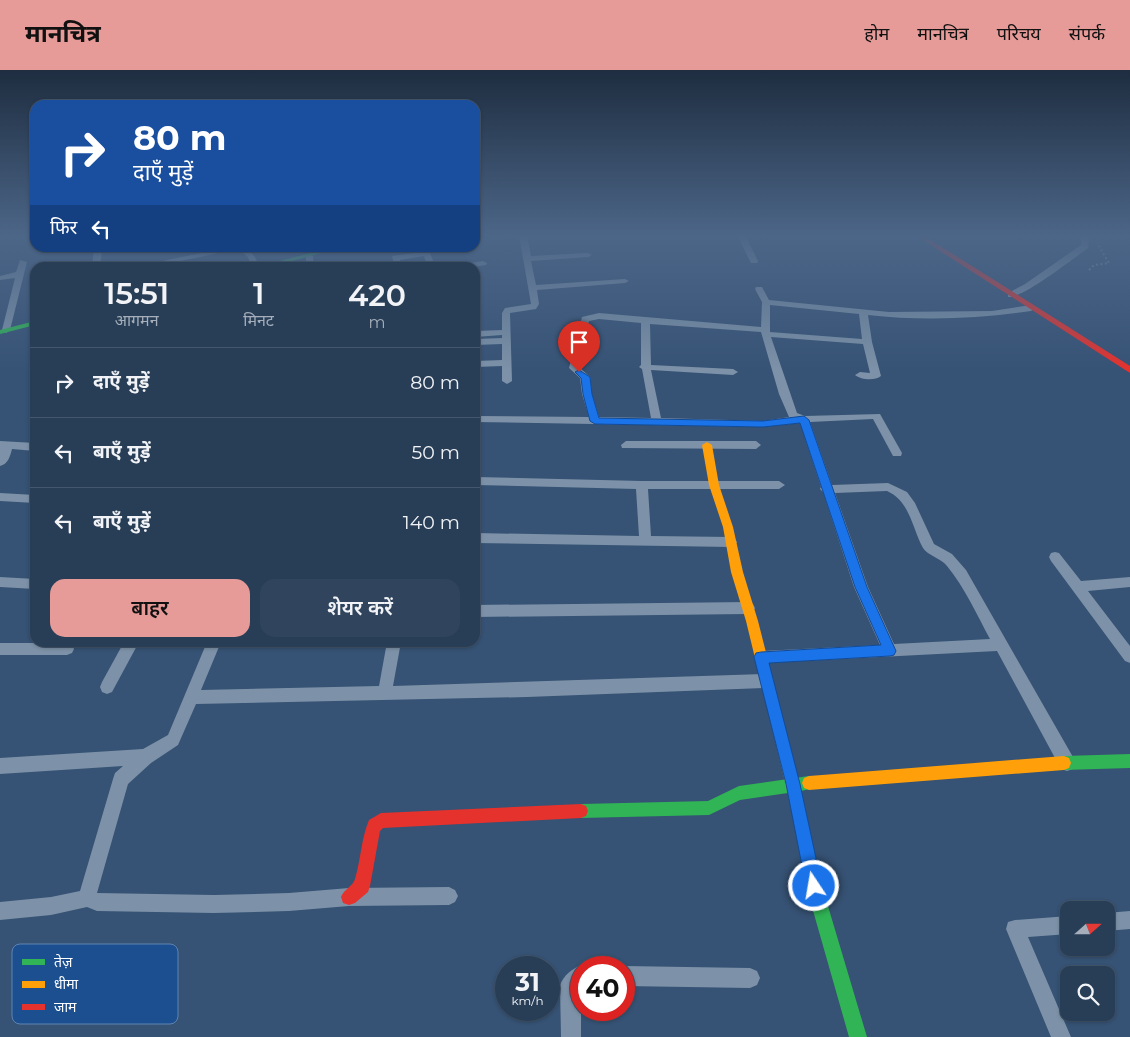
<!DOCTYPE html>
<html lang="hi">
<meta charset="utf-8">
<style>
:root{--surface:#283e57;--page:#30455d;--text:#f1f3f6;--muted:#a5aeba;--line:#44576d;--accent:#e69b98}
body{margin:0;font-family:Montserrat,"Noto Sans Devanagari",sans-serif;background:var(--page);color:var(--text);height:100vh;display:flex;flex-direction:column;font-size:19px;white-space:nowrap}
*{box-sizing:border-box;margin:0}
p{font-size:16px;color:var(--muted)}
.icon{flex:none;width:28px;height:28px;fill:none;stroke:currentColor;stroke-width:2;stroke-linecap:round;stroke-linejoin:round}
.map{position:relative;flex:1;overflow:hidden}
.details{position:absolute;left:30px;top:192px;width:450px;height:385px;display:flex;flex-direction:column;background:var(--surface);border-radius:15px;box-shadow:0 1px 4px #0004,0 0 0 1px var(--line)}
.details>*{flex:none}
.hud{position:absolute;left:30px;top:30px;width:450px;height:152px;border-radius:15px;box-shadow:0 1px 4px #0004,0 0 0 1px var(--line);background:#1a4fa0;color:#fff;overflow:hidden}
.needle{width:32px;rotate:69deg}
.fabs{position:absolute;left:1060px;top:831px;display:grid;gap:10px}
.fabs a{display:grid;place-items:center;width:55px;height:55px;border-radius:10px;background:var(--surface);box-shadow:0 1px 4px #0004,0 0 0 1px var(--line);font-size:25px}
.speed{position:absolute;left:495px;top:886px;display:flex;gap:10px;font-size:25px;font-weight:700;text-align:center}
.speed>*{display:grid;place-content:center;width:65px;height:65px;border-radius:50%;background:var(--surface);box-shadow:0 1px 4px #0004,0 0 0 1px var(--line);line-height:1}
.speed small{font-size:12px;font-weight:400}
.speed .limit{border:8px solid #d22;background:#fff;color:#111}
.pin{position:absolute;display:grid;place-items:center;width:42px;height:42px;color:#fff;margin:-51px -21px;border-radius:50% 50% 50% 0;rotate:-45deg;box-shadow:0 0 5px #0007}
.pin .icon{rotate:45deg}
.me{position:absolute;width:55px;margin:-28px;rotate:348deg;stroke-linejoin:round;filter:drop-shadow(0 0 4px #0008)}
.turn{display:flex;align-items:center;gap:18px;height:105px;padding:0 20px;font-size:22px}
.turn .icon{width:65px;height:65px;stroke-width:2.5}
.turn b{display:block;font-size:35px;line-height:42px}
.then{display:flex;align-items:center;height:48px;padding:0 20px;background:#0003;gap:10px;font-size:19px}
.eta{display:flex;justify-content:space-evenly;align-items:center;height:85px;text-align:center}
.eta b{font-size:30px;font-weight:600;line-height:35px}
.action{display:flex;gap:10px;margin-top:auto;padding:10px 20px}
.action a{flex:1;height:58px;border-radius:15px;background:var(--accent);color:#111;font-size:20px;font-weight:600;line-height:58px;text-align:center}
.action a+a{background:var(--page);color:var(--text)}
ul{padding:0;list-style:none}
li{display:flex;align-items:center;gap:15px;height:70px;padding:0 20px;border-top:1px solid var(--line)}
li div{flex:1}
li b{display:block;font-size:19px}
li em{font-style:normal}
header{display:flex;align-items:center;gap:30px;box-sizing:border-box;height:70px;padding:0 25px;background:var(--accent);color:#111}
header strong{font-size:24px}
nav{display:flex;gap:28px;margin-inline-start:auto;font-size:18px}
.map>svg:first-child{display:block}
</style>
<header>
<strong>मानचित्र</strong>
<nav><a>होम</a><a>मानचित्र</a><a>परिचय</a><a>संपर्क</a></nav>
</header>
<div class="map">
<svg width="1130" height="967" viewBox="0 0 1130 967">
<rect width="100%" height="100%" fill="#365274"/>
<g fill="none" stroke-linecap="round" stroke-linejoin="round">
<path stroke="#7d92a8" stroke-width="2" stroke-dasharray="2 2.5" stroke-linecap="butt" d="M1089,200L1094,195L1109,193L1097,173"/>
<g fill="#7d92a8" fill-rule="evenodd">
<path d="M519,165H527L531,186L588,183L592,185L588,187L531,191L536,215L625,209L629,211L625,213L537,220L539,234L536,239L510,243L512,311L507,314L502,311V296L475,297V291L502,290V274L475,275V269L502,268V265L475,267V261L502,260V243L505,238L531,234Z"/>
<path d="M737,165H745L758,191L757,193H751Z"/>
<path d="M1078,165H1085L1089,170L1088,178C1074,188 1022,229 1008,227V223L1025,214L1081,175V170Z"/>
<path d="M94,178H108L102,180L100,198H92Z"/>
<path d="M226,178C246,178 251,177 260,197L252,198L248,187L238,179L147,198H128Z"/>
<path d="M422,178H428L436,198H428L424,186L400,190L403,198H395L392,186L422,182Z"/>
<path d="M306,184L313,186L314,198H306Z"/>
<path d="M20,190L27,192L10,260L6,263L2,260L15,208L0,210V206L16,202Z"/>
<path d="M483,191L487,193L486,195L466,198H438Z"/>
<path d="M756,217H762L769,230L889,242L992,241L1031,235L1035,238L1031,241C978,249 921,251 868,245L872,272L881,306C875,311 861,310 855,305L860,302L870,303L863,274L771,267L797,343L805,346L880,344L902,383L901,386H893L873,349L810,352L832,415L888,413L907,422L915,433L934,474L952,484L966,500L1073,687L1075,693L1073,699L1067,701L1061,699L997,581L761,593L756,591L754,587L756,583L761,581L880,575L854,517L823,422L820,419L821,417L800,353L763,357L475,352V346L589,347L582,324L580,308L569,298L582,247L599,243L761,257L762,232L755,219ZM770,235L859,244L862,269L770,262ZM599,249L641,253V295L639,297L642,299L651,348L599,347L592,324L590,307L579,297L589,251ZM650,254L761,262L779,324L789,347L763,351L661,348L651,300L733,305L738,302L733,299L651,295ZM887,421C910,431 912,458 923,478C928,486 941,488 947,496C965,518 977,545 990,569L894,574L868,517L835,423Z"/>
<path d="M0,371L35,373V381L12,379C10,387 8,394 0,396Z"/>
<path d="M626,371H756L761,375L756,379L622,378L621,375Z"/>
<path d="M475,407L642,411H779L785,415L779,419H648L651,466L731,467L735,469L737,472L735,475L731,477L475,473V463L639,466L636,419L475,415Z"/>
<path d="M0,423L35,425V433L0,431Z"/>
<path d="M1055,482L1059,483L1081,511L1130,507V517L1088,521L1130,576V593L1125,591L1051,491L1049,487L1051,483Z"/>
<path d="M0,507L35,509V519L0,517Z"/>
<path d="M748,532L753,534L755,538L753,542L748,544L475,547V535Z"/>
<path d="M124,572H139L112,622L107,624L102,622L100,617L102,612Z"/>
<path d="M207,572H221L201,620L379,616L387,572H401L393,616L767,604L772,606L774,611L772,616L767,618L527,627L196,634L178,675L151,693L128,714L97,823L214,825L289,823L349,818L449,817L455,820L458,826L455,832L449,835L349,836L289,841L214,843L97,841L87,837L51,845L0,850V832L51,827L80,821L113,709L115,703L123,696L0,704V688L143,679L168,665Z"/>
<path d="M0,573H67L72,575L74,579L72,583L67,585H0Z"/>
<path d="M1130,841V859L1106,861V843Z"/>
<path d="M1069,846V864L1028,867L1071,967H1051L1006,859L1008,852L1015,850Z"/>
<path d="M581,895L586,898H581V967H561L560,915C564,905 572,899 581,895Z"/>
<path d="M624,896L750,898L757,901L760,908L757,915L750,918L624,916V898H621Z"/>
</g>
<g fill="#30b455" fill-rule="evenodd">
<path d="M331,178H340L266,198H252Z"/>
<path d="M35,251V255L0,264V260Z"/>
<path d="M1130,684V698L1064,700L1059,698L1057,693L1059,688L1064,686Z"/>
<path d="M809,706L814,708L816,713L814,718L801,721L822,816L867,967H849L806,816L788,723L740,730L709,745L581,748L576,746L574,741L576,736L581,734L708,731L739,716Z"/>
</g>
<g fill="#ff9f0a" fill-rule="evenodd">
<path d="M707,372L712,375L719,415L733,457L743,502L758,551L802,724L800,729L795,731L790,729L788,724L746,551L731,502L723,457L709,415L702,375Z"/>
<path d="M1064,686L1069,688L1071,693L1069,698L1064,700L809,720L804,718L802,713L804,708L809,706Z"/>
</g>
<g fill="#e5322d" fill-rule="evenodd">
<path d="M915,165H923L1130,296V303Z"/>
<path d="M581,734L586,736L588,741L586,746L581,748L383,758L380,761L370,816L368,822L355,833L349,835L343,833L341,827C344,819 353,816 355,809C361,789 361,769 369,750L381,743Z"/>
</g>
</g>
<linearGradient id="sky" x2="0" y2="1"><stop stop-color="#1e2d40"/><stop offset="0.55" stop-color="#4c6688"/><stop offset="1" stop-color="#4c6688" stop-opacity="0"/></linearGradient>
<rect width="1130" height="301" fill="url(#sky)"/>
<path fill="#1a73e8" stroke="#114b97" d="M579,300L590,307L592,324L599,348L763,351L804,346L809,350L867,517L896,581L894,585L890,586L769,593L800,714L822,816L820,822L814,824L808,822L806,816L786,714L754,587L756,583L761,582L881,575L855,517L800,353L763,357L595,354L590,351L583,324L581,308L575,302Z"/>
<rect x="12" y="874" width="166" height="80" rx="8" fill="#1b4f8f" stroke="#5f84b1" stroke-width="1"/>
<rect x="22" y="889" width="23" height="6" fill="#30b455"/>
<rect x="22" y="911" width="23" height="7" fill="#ff9f0a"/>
<rect x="22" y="934" width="23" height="6" fill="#e5322d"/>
<g font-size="14" fill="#fff">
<text x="54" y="897">तेज़</text>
<text x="54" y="919">धीमा</text>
<text x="54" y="942">जाम</text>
</g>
</svg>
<div class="fabs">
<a><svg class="needle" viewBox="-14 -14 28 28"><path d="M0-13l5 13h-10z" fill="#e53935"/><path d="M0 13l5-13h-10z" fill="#a5aeba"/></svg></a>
<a><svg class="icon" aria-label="search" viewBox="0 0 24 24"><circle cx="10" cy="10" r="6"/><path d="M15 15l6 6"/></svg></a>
</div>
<div class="speed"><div>31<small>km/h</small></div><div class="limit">40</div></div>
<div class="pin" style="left:579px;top:302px;background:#d93025"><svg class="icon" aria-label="arrive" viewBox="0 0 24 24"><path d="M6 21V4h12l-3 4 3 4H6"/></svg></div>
<svg class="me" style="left:814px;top:816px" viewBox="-20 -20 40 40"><circle r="17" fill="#1a73e8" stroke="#fff" stroke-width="3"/><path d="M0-11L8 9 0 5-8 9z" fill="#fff"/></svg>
<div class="hud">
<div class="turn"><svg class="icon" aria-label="right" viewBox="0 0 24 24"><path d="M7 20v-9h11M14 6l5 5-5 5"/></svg><div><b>80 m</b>दाएँ मुड़ें</div></div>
<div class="then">फिर<svg class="icon" aria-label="left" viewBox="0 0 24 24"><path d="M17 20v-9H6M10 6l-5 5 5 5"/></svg></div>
</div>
<section class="details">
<div class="eta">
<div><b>15:51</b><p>आगमन</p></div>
<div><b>1</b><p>मिनट</p></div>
<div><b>420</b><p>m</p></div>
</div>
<ul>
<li><svg class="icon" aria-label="right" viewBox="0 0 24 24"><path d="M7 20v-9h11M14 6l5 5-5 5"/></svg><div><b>दाएँ मुड़ें</b></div><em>80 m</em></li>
<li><svg class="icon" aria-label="left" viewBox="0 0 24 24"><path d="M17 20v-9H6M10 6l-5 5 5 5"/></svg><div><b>बाएँ मुड़ें</b></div><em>50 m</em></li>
<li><svg class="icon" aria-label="left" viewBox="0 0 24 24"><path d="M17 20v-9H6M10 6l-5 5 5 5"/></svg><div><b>बाएँ मुड़ें</b></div><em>140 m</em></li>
</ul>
<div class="action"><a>बाहर</a><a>शेयर करें</a></div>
</section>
</div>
